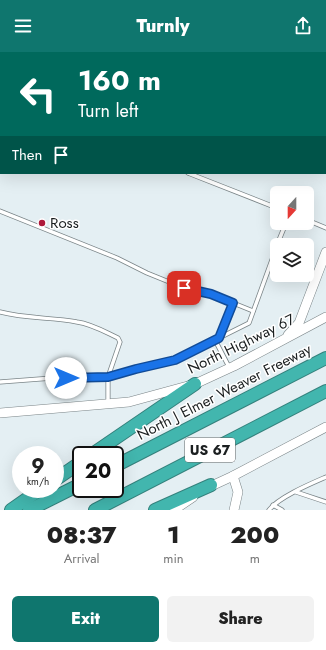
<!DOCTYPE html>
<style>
:root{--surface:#fff;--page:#f2f2f2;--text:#222;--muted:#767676;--accent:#0f766e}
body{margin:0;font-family:Jost,sans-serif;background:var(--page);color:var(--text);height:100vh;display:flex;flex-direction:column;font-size:15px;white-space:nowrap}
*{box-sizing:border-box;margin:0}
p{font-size:13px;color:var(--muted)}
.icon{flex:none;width:22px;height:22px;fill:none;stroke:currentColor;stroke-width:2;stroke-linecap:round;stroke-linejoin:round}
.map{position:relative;height:458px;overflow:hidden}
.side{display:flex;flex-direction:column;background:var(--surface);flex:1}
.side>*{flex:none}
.top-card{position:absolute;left:0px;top:0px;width:326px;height:122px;box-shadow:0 4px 16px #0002;background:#00695c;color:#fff;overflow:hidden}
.needle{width:26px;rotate:201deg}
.fabs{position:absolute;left:270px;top:134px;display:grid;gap:8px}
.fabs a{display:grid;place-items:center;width:44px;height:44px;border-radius:6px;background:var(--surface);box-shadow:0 4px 16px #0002;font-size:20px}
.speed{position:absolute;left:12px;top:394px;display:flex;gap:8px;font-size:20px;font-weight:700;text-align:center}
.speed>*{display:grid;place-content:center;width:52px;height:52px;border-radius:50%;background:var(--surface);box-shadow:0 4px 16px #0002;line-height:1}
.speed small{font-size:10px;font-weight:400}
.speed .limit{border:2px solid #111;border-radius:6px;background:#fff;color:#111}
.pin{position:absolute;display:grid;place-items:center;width:34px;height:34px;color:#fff;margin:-17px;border-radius:8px;box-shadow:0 2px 6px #0006}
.me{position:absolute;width:44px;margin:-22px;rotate:90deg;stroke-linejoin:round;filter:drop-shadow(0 0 3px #0008)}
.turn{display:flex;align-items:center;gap:14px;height:84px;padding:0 12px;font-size:18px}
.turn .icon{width:52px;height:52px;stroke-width:2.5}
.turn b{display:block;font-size:28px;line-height:34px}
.then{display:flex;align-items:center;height:38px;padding:0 12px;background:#0003;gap:8px;font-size:15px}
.eta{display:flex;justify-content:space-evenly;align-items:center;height:68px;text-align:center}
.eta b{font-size:24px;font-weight:800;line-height:28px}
.button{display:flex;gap:8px;margin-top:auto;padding:8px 12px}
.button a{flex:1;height:46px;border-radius:6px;background:var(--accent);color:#fff;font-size:16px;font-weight:800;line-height:46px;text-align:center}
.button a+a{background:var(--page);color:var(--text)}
header{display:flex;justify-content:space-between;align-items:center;height:52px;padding:0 12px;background:var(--accent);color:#fff;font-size:18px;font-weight:800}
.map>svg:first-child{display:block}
</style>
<header><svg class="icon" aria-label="menu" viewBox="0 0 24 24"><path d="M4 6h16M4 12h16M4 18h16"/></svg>Turnly<svg class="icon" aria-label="share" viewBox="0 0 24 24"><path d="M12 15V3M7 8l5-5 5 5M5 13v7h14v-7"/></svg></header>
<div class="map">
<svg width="326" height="458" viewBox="0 0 326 458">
<rect width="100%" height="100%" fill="#e4eff3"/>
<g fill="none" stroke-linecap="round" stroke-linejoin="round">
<defs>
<g id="lane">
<path d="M319,0L321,1"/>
<path d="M325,3H326"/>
<path d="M0,49H1"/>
<path d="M188,121L277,156"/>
<path d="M0,159L117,206L147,221L184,236L211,242L253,259"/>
<path d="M307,168L326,176"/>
<path d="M277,193L286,171"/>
<path d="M0,260C26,267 51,265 77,270C92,272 105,280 118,286L120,290L108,325H66L0,330"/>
<path d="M219,286L233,251"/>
<path d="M229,315L215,288L249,271L277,194"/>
<path d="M108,350V325L136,317L175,308L215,288"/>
<path d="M296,440L326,450"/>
<path d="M273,453L282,458"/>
<path d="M269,458C279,445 310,432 326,425"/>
</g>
<g id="secondary">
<path d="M288,283L299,271L326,200"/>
<path d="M0,361L129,350L195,332L234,314L326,265"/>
<path d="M233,424L238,440L234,458"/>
<path d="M207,436L233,424L326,375"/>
<path d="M174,458L193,445"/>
</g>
<g id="highway">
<path d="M91,403L195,332"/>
<path d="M115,414L326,306"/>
<path d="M55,428L81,410"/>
<path d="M11,458L41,437"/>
<path d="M29,458L81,432"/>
<path d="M95,458L326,339"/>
<path d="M155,458L211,433"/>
</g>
</defs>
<use href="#lane" stroke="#7a8487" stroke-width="5"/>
<use href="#secondary" stroke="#7a8487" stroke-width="10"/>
<use href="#highway" stroke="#34817c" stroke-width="14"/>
<use href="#lane" stroke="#fff" stroke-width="3.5"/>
<use href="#secondary" stroke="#fff" stroke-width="9"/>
<use href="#highway" stroke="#42b6ae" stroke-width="12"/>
</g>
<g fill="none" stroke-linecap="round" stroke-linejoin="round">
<defs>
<path id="route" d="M66,326L108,325L136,317L175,308L219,286L233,251L211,242L184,236"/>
</defs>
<use href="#route" stroke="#114b97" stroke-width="10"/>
<use href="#route" stroke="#1a73e8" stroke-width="7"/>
</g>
<circle fill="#ae193b" stroke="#fff" stroke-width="1.5" cx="42" cy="171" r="4"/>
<g text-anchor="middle" stroke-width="3" stroke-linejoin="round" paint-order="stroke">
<rect fill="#fff" stroke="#5f6263" stroke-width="1" x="185" y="386" width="50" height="24" rx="3"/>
<g font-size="14" font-weight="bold" fill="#1b1f20">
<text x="210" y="403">US 67</text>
</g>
<g font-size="15" fill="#1b1f20" stroke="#fff" text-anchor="start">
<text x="50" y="176">Ross</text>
</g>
<g font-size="15" fill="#1b1f20" stroke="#fff">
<text transform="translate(241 292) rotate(-26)" y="5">North Highway 67</text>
<text transform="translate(224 340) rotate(-27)" y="5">North J Elmer Weaver Freeway</text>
</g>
</g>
</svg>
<div class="fabs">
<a><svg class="needle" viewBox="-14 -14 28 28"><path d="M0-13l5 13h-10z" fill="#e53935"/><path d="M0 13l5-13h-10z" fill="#767676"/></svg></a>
<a><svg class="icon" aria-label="layers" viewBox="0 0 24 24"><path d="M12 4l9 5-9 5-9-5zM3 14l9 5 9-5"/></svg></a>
</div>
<div class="speed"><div>9<small>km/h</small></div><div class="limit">20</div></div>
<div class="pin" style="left:184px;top:236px;background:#d93025"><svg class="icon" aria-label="arrive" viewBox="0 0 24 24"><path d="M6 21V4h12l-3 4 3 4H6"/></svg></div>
<svg class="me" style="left:66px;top:326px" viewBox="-20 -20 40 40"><circle r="19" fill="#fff"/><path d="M0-13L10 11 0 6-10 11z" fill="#1a73e8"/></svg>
<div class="top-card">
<div class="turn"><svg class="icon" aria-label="left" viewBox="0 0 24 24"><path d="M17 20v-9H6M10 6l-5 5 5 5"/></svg><div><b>160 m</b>Turn left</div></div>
<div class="then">Then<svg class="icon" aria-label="arrive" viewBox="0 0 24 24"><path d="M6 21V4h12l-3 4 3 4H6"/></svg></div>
</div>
</div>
<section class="side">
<div class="eta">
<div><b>08:37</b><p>Arrival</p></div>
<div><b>1</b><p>min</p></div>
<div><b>200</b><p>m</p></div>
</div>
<div class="button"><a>Exit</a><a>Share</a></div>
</section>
